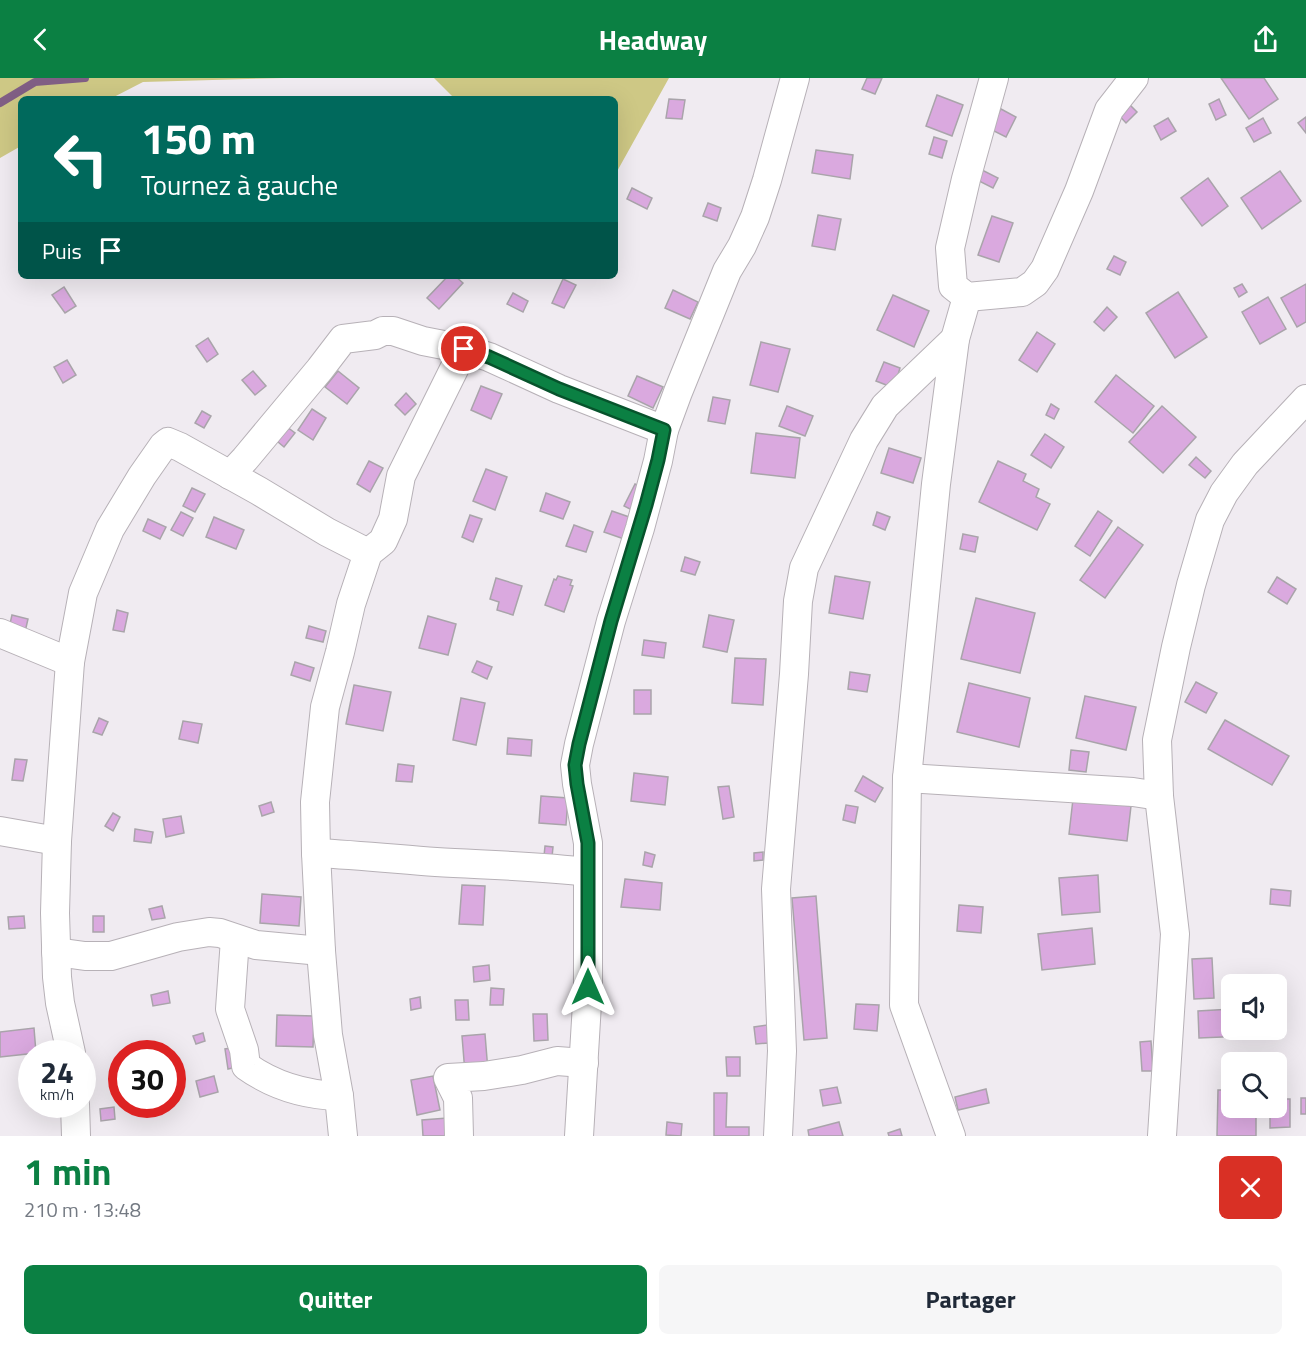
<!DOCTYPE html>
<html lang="fr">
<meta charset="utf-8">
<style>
:root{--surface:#fff;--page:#f6f6f7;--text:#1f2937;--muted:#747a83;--accent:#0b8043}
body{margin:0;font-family:"Titillium Web",sans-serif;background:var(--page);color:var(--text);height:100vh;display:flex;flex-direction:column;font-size:22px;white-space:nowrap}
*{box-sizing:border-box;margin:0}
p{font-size:20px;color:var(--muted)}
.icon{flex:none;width:33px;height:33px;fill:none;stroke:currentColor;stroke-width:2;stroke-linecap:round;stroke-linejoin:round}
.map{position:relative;height:1058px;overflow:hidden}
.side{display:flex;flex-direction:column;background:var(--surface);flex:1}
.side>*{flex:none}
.hud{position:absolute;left:18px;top:18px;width:600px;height:183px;border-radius:9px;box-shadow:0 6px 24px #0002;background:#00695c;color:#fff;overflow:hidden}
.buttons{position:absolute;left:1221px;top:896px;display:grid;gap:12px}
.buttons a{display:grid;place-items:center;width:66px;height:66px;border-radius:9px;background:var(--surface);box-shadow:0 6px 24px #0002;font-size:30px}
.speed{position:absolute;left:18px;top:962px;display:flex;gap:12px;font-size:30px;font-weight:700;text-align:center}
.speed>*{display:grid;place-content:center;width:78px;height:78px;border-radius:50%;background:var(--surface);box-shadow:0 6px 24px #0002;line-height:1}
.speed small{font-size:15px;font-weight:400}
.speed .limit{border:9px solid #d22;background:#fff;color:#111}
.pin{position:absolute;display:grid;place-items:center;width:51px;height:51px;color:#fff;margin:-26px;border:3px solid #fff;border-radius:50%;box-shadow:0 2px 6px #0007}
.me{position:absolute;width:66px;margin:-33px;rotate:0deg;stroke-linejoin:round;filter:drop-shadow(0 0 4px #0008)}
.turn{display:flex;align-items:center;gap:21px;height:126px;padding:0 24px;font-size:27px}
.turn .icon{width:78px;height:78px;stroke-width:2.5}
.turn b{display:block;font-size:42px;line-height:51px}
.then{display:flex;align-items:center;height:57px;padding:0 24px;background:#0003;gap:12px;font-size:22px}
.round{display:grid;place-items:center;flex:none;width:63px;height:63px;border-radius:9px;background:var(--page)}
.summary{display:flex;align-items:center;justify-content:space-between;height:102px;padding:0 24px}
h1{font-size:36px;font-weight:700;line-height:45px;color:var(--accent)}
.primary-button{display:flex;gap:12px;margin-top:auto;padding:12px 24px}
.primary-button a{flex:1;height:69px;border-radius:9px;background:var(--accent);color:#fff;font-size:24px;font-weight:700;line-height:69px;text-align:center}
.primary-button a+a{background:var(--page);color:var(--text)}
header{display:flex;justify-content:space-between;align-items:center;height:78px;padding:0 24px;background:var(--accent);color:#fff;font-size:27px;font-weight:700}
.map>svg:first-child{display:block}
</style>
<header><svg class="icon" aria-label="back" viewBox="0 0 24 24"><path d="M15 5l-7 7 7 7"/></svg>Headway<svg class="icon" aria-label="share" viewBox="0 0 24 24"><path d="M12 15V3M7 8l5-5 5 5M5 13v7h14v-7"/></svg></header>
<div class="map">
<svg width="1306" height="1058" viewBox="0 0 1306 1058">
<rect width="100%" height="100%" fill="#f0ebf1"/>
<g fill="#cec885">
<path d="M0,0H284L143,4L110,21H21V68L0,80Z"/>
<path d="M434,0H669L615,97V21H455Z"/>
</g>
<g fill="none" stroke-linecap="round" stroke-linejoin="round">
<path stroke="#815f85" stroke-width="8" d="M0,25L35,4L85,0"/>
</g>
<g fill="#daa9df" stroke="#a9a4aa" stroke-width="1.5">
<path d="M867,0H882L875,16L862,11Z"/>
<path d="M1221,0H1264L1278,21L1249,41Z"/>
<path d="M937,17L963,27L952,58L926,48Z"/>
<path d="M669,21L685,22L682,41L666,40Z"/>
<path d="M1219,21L1226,37L1216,42L1209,26Z"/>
<path d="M1126,23L1137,34L1126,45L1115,33Z"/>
<path d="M1001,31L1016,39L1006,59L990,51Z"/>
<path d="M1306,39V55L1298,45Z"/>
<path d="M1168,40L1176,53L1161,62L1154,48Z"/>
<path d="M1263,40L1271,55L1254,64L1246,50Z"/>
<path d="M934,59L947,63L942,80L929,76Z"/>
<path d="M816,72L853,77L850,101L812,95Z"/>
<path d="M980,91L998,100L993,110L975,101Z"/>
<path d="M1280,93L1301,123L1262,151L1241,120Z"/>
<path d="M1208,100L1228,128L1202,148L1181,120Z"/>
<path d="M632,110L652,120L647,131L627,121Z"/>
<path d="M708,125L721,130L717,143L703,138Z"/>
<path d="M818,137L841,141L835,172L812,168Z"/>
<path d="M992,138L1013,145L999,184L978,177Z"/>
<path d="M1114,178L1126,184L1120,197L1107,191Z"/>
<path d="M448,198H455L463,205L439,231L427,220Z"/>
<path d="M563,201L576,207L564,230L552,225Z"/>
<path d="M1242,206L1247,214L1239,219L1234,210Z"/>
<path d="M1306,206V244L1297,249L1281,220Z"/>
<path d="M64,209L76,228L65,235L52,217Z"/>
<path d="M673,212L698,224L690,241L665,230Z"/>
<path d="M1178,214L1207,259L1175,280L1146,235Z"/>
<path d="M513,215L528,223L523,234L507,226Z"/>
<path d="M893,217L929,233L914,269L877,252Z"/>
<path d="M1268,219L1286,251L1260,266L1242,234Z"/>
<path d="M1107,229L1117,239L1104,253L1094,244Z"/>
<path d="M1037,254L1055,266L1037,294L1019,282Z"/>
<path d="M208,260L218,276L207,284L196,268Z"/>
<path d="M761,264L790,271L778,314L750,307Z"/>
<path d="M67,282L76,297L63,305L54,289Z"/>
<path d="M884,284L900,290L894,310L876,303Z"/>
<path d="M253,293L266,308L255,317L242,302Z"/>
<path d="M338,293L359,310L347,326L325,309Z"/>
<path d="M1116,297L1154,328L1133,355L1095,324Z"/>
<path d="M637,298L663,309L653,330L628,318Z"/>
<path d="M481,308L502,316L491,341L471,332Z"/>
<path d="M406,315L416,326L405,337L395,327Z"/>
<path d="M713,319L730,322L725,346L708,343Z"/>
<path d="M1051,326L1059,331L1054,341L1046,337Z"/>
<path d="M787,328L813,338L805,358L779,348Z"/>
<path d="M1162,328L1196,359L1163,395L1129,364Z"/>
<path d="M312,331L326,340L313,362L298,352Z"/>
<path d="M202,333L211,338L204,350L195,345Z"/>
<path d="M283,346L295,355L284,369L272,359Z"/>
<path d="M756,355L800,360L795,400L751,395Z"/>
<path d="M1045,356L1064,369L1051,390L1031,377Z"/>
<path d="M889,370L921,380L913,405L881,395Z"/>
<path d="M1196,379L1211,393L1205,400L1189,387Z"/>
<path d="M369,383L383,390L370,414L357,406Z"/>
<path d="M998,383L1026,396L1023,403L1039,411L1036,419L1050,426L1037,452L979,424Z"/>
<path d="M486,391L507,399L495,432L473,423Z"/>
<path d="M635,406L646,412L636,434L624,428Z"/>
<path d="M192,410L205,416L195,434L183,428Z"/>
<path d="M546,415L570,424L563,441L540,433Z"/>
<path d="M612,433L635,441L627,462L604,454Z"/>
<path d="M1098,433L1112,443L1090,478L1075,468Z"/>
<path d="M181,434L193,440L183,458L171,452Z"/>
<path d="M877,434L890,439L885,452L873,447Z"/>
<path d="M470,437L482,441L473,464L462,459Z"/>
<path d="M214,439L244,452L236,471L206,459Z"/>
<path d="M148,441L166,449L160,461L143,453Z"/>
<path d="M574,447L593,454L586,474L566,468Z"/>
<path d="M1118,449L1143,467L1105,520L1080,502Z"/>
<path d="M963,456L978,459L975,474L960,471Z"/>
<path d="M685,479L700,484L695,497L681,493Z"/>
<path d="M558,498L572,502L570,507L573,508L564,534L545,527L554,501L556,502Z"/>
<path d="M835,498L870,504L863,541L829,535Z"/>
<path d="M1277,499L1296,511L1287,526L1268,514Z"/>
<path d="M496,500L522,508L513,537L497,532L499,524L490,521Z"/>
<path d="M976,520L1035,535L1020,595L961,581Z"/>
<path d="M117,532L128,535L124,554L113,552Z"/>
<path d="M12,537L28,541L25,554L9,550Z"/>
<path d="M709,537L734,542L727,574L703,569Z"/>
<path d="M428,538L456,546L448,577L419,570Z"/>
<path d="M309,548L326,553L323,564L306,560Z"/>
<path d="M644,562L666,565L664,580L642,577Z"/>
<path d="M735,580L766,581L763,627L732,625Z"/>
<path d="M477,583L492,589L487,601L472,594Z"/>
<path d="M295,584L314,590L310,603L291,597Z"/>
<path d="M850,594L870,597L867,614L848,611Z"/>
<path d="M1196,604L1217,615L1206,635L1185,624Z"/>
<path d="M969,605L1030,620L1019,669L957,654Z"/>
<path d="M354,607L391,614L383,653L346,646Z"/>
<rect x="634" y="612" width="17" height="24"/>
<path d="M1085,618L1136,629L1126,672L1076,660Z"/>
<path d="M461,620L485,625L476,667L453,662Z"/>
<path d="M99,640L108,644L102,657L93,654Z"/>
<path d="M1225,642L1289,678L1272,707L1208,671Z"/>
<path d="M183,643L202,646L198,665L179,661Z"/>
<path d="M508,660L532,662L531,678L507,676Z"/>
<path d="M1071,672L1089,674L1086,694L1069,692Z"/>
<path d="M15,681L27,682L23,703L12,702Z"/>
<path d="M398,686L414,688L412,704L396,703Z"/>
<path d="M634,695L668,699L665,727L631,723Z"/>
<path d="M863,698L883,710L875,724L855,713Z"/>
<path d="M729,708L734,739L723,741L718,709Z"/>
<path d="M541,718L568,720L566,747L539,745Z"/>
<path d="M1073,721L1131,728L1127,763L1069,756Z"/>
<path d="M271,724L274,734L262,738L259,728Z"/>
<path d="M846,727L858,729L855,745L843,742Z"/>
<path d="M113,735L120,739L113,753L105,748Z"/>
<path d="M181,738L184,755L166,759L163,741Z"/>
<path d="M135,751L153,754L151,765L134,763Z"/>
<path d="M545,768L553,769L552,779L544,778Z"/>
<path d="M645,774L655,777L652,789L643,787Z"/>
<path d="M763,774V782L754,783V775Z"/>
<path d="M1098,797L1100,834L1062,837L1059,800Z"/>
<path d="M625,801L662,805L660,832L621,829Z"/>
<path d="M462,807L485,808L483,847L459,846Z"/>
<path d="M1271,811L1291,813L1290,828L1270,826Z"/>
<path d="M262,816L301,819L299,848L260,845Z"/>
<path d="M816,818L827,960L804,962L792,820Z"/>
<path d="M959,827L983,829L981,855L957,853Z"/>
<path d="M162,828L165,840L152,842L149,831Z"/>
<path d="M24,838L25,850L9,851L8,839Z"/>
<rect x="93" y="838" width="11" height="16"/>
<path d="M1092,850L1095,886L1042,892L1038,856Z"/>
<path d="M1212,880L1214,920L1194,921L1192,881Z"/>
<path d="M489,887L490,902L474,904L473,889Z"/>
<path d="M491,910L504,911L503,927H490Z"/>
<path d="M168,913L170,925L153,928L151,917Z"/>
<path d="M420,919L421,930L411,932L410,921Z"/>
<path d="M455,922H468L469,942H456Z"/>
<path d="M856,926L879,927L877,953L854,951Z"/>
<path d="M1232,931V951H1245L1246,958L1199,960L1198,933Z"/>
<path d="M533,936H547L548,962L534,963Z"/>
<path d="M277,937L314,938L313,969L276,968Z"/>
<path d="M767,947L768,965L756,966L754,949Z"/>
<path d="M34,950L36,975L0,979V954Z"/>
<path d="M203,955L205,963L196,966L193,958Z"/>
<path d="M485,956L488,993L465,995L462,958Z"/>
<path d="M1151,963L1153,993H1142L1140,964Z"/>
<path d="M238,969L241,988L228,991L225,971Z"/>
<path d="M726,979H740V998H727Z"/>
<path d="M214,998L218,1014L200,1019L196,1003Z"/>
<path d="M433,998L440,1032L417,1037L411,1002Z"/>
<path d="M837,1009L841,1025L823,1028L820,1012Z"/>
<path d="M986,1011L989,1025L958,1032L955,1019Z"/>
<path d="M1218,1012H1232V1029H1256V1058H1217Z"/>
<path d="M714,1015H727L726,1049H749V1058H714Z"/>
<rect x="1301" y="1020" width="5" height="16"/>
<path d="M1276,1021H1290V1049L1270,1050V1029H1276Z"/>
<path d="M114,1029L115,1041L101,1043L100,1031Z"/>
<path d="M447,1040L449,1058H423L422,1042Z"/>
<path d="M667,1044L682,1046L681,1058L666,1057Z"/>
<path d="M839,1044L843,1058H809L808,1052Z"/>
<path d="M900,1051L902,1058H889L888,1055Z"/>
</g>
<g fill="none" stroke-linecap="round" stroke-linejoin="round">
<defs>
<g id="street">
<path d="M994,0L966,101L950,170L953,208L967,219L1022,214L1035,205L1045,191L1079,113L1109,32L1134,0"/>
<path d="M230,397L245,381L320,291L343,261L375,257L383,253H393L423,263L464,271L489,279L559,311L664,352"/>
<path d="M0,555L70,584"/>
<path d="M907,700L1133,714L1159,718"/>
<path d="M0,753L57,763"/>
<path d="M316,775C356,777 396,781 436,784C487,787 538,788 588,794"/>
<path d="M235,861L230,931L244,972L246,988C274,1008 304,1017 339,1018"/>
<path d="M56,874L85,878H111L178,859L209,854L220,855L256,867L321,873"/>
<path d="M71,975L60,925L57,899L55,835L57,763L70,584L83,515L110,451L142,398L163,368L168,364L180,369L259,413L327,454L368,475"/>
<path d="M75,1026L76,1058"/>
<path d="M343,1058L339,1018L328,957L321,873L316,775L315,724L325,629L340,574L351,526L368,475L383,463L393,441L401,398L464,271"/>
<path d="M459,1058L458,1020L448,1000L484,998L522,992L557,983L584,985"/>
<path d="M579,1058L588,909V765L577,706L575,687L579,666L611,543L640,450L658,383L664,352L678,314L727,193L742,168L755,139L767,102L795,0"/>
<path d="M778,1058L782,973L776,811L794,596L798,523L804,490L864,362L885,328L955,261"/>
<path d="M951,1058L904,927L907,700L936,406L955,261L967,219"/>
<path d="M1162,1058L1175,856L1159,718L1157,662L1176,569L1191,507L1210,442L1224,415L1245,386L1306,321"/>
</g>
</defs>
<use href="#street" stroke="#b7b1b7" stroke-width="30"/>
<use href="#street" stroke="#fff" stroke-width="28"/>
</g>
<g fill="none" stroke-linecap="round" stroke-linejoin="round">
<defs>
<path id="route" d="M464,271L489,279L559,311L664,352L658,382L646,427L611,543L579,666L575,687L577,706L588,765V909"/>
</defs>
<use href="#route" stroke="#07532c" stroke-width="15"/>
<use href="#route" stroke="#0b8043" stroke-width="10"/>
</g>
</svg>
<div class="buttons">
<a><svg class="icon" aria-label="sound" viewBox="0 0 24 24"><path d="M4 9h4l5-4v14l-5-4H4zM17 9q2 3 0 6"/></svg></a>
<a><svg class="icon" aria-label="search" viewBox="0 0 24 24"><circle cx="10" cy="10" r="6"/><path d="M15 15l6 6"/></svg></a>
</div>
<div class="speed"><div>24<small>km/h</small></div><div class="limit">30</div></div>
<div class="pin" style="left:464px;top:271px;background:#d93025"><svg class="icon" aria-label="arrive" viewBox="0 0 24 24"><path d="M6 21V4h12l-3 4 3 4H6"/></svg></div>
<svg class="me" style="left:588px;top:909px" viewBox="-20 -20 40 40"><path d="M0-17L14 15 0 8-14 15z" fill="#0b8043" stroke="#fff" stroke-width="4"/></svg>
<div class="hud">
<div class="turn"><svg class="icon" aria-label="left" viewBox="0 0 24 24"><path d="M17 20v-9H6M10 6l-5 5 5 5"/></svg><div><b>150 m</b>Tournez à gauche</div></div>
<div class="then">Puis<svg class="icon" aria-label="arrive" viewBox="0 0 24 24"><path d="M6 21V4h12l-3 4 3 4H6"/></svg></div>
</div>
</div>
<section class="side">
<div class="summary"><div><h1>1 min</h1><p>210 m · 13:48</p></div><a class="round" style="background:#d93025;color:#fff"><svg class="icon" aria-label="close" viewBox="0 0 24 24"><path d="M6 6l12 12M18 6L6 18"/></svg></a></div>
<div class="primary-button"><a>Quitter</a><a>Partager</a></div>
</section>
